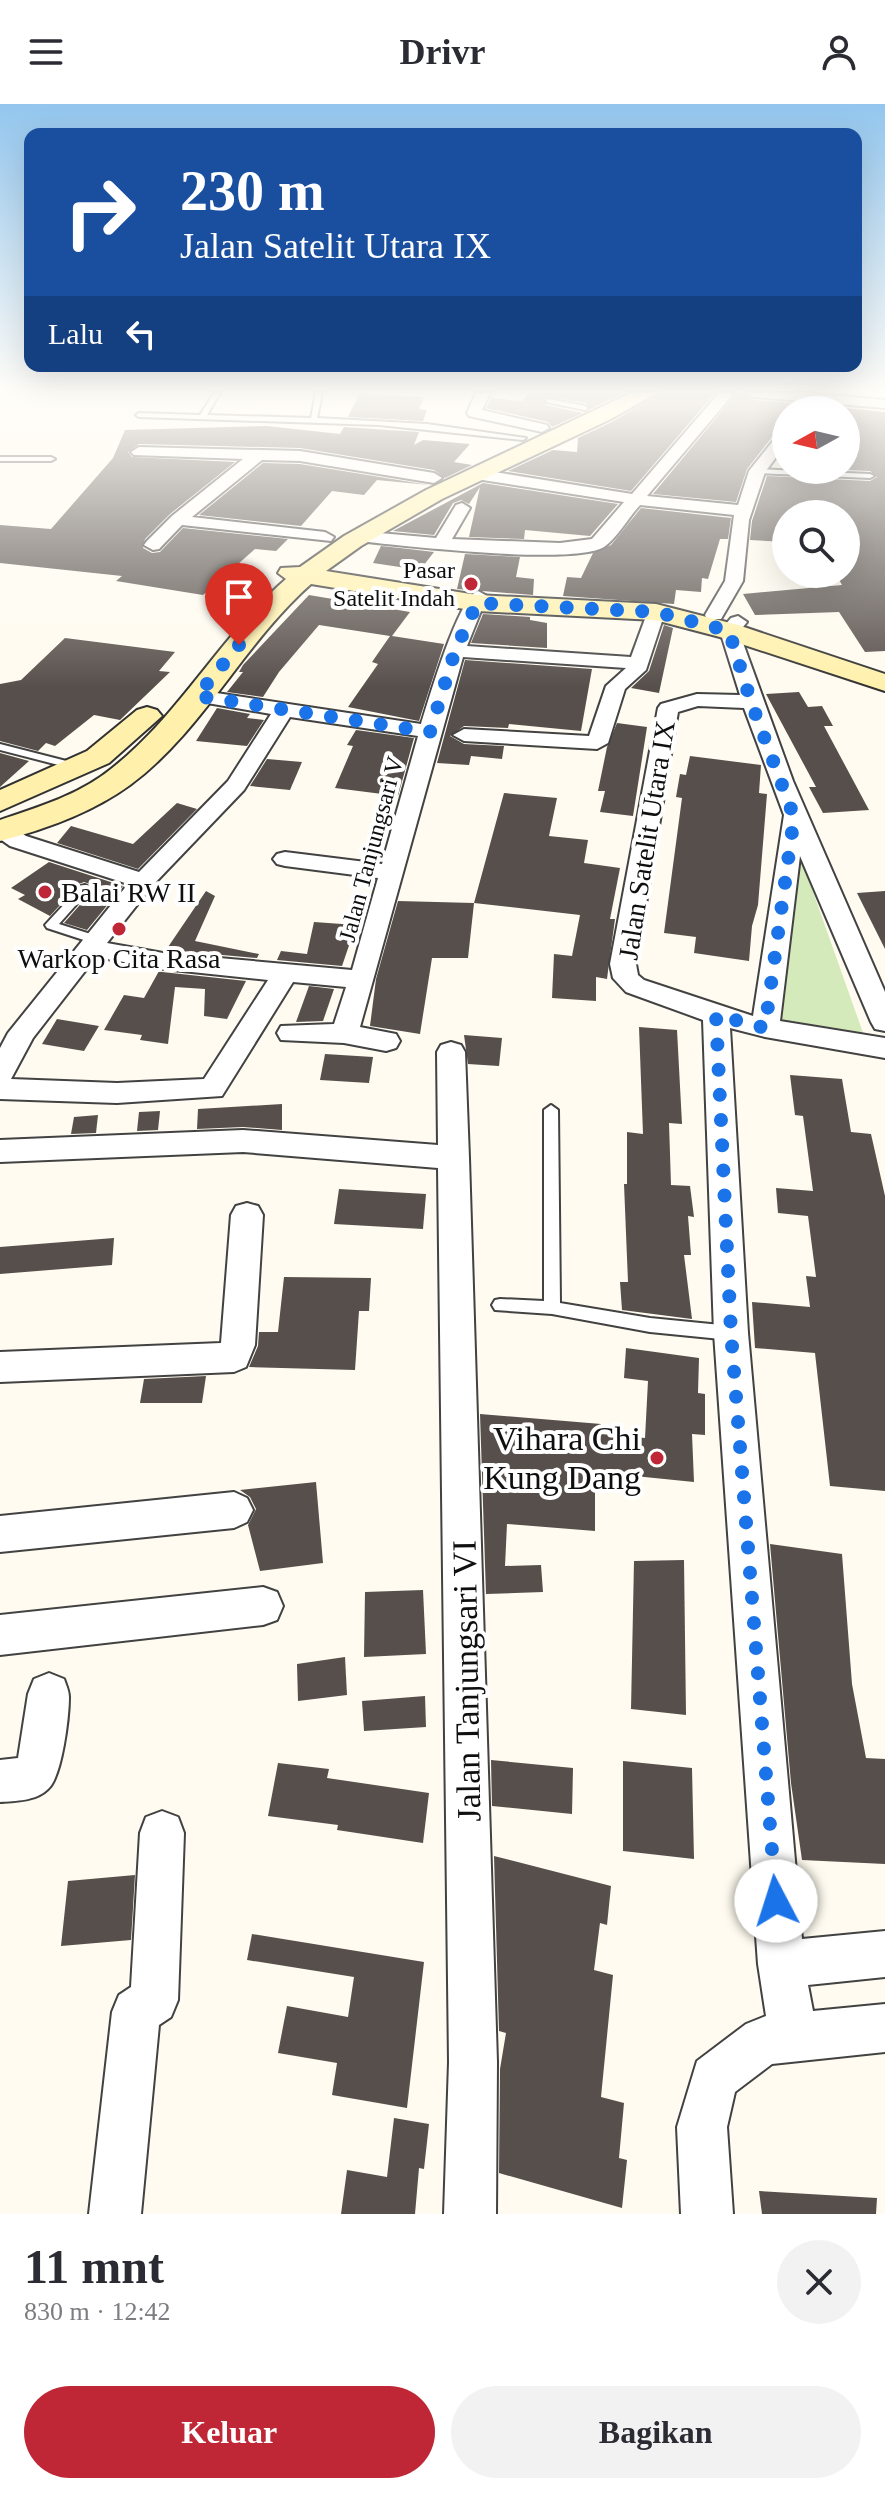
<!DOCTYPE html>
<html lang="id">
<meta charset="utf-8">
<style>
:root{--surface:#fff;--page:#f2f2f3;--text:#2b2b33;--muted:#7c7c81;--accent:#bf2636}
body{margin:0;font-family:"Times New Roman",serif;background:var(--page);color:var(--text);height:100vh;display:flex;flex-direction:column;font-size:30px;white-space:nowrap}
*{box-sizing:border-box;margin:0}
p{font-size:26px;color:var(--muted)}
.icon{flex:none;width:44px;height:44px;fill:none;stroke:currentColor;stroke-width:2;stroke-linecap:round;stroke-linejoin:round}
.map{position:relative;height:2110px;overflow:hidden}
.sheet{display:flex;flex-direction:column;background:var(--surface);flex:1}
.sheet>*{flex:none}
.top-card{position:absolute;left:24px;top:24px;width:838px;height:244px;border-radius:16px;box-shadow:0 8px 32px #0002;background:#1a4fa0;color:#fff;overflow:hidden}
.needle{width:52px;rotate:262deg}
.buttons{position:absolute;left:772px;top:292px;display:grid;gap:16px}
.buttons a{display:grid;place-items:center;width:88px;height:88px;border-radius:50%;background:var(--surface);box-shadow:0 8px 32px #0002;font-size:40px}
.pin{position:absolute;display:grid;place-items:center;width:68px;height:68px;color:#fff;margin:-82px -34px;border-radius:50% 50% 50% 0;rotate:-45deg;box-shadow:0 0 8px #0007}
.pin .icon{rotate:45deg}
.me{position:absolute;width:88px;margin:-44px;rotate:355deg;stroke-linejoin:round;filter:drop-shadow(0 0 6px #0008)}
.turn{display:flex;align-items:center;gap:28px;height:168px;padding:0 24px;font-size:36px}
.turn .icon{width:104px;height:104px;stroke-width:2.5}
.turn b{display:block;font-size:56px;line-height:68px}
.then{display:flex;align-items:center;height:76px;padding:0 24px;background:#0003;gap:16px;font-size:30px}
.round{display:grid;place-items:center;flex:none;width:84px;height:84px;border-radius:42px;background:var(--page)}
.overview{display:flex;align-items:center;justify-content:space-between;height:136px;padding:0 24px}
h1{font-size:48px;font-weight:700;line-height:60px}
.button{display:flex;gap:16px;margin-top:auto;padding:16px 24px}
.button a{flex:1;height:92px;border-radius:48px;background:var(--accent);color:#fff;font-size:32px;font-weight:700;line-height:92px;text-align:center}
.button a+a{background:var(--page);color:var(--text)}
header{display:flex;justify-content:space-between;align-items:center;height:104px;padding:0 24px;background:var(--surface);font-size:36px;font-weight:700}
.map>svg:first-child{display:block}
</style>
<header><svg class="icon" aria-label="menu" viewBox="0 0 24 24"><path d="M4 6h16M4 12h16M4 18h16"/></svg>Drivr<svg class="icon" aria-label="person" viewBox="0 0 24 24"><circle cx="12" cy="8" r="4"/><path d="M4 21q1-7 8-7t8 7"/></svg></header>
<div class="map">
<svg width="885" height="2110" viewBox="0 0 885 2110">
<rect width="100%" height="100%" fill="#fffbf0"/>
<path fill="#d5eaba" d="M796,740L867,940L776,921Z"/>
<g fill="#574f4b">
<path d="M529,289H624L591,305L586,299L546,293L545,301L583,309L552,323L548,318L486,304L491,294L522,297Z"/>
<path d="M659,289H715L631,387L508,367L553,346L577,348L578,334L612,318Z"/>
<path d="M737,289H744L754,296L794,299L790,306H786V312L776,328L747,365L736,398L653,390Z"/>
<path d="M359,290L424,293L419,305L427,306L423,317L348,313Z"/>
<path d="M846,304L885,308V547L865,548L839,508L755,511L743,490L842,481L836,470H846V410H786V438L750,436L752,417L767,372L870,377L877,373L870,367L846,366Z"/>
<path d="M267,322L340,330L344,323L419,328L414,341L423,336L470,340L454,358L472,361L445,374L434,366L300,344L139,340L128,348L132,353L235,358L170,410L145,435L143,444L152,449L160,448L183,424L288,435L276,447L255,445L203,491L116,477L122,472L0,459V421L51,425L113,354L125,326Z"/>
<path d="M263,359L300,360L429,381L377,376L364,391L332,387L301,422L199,411Z"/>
<path d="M483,379L618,400L590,432L525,426L524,435L469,433L480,383L469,400L461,396L453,399L434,431L393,427Z"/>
<path d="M641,404L731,414L728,435H720L708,475L702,474L701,488L676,486L674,500L563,492L567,473L581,474L593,449L611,441Z"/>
<path d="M381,442L409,445L434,448L420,466L373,459Z"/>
<path d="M465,450L520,453L516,473L534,475L533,491L457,485Z"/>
<path d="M309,491L410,508L392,532L444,540L419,617L348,603L378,560L372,558L390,532L319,521L279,568L263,593L227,588L243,568H239L243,561Z"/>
<path d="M483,510L530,513V516L547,519V544L471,539Z"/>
<path d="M664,521L673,524L659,589L631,584L649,567Z"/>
<path d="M65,534L175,548L159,567L170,568L120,616L94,611L55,642L46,639L38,647L0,637V580L21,576Z"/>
<path d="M465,556L592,565L581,627L509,620L508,624L464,622L450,632L464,640L504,642L502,655L471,652L469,661L437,659Z"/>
<path d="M799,588L808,603L822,602L833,622H824L869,706L823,709L809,683H816L766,590Z"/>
<path d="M217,604L250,610L247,614L264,616L247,642L196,637Z"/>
<path d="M617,619L647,623L633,712L600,708L605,687H598L607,643Z"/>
<path d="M356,626L414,634L398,692L335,684L353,642L347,641Z"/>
<path d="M0,649L29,657L0,683Z"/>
<path d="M690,652L761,661L759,689L767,690L758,801L752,822L749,857L694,849L696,833L664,829L682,694L676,693L680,670L686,671Z"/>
<path d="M267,655L302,658L290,686L250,682Z"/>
<path d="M504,689L557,694L549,732L588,736L584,759L620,764L610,815H615L608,867L607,875L596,873V897L552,894L554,850L572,852L580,811L474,799Z"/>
<path d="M177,699L197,705L138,765L57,739L71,722L133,740Z"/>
<path d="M49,758L123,782L87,826L64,819L93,786L92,781L84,778L79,780L50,812L18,795L25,791L11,784Z"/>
<path d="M206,787L215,792L195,837L259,850L257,854L166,846Z"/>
<path d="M885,787V845L857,789Z"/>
<path d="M398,797L474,799L468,854H432L420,930L370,922L376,875Z"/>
<path d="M314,818L356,821L342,862L277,856L281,847L307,850Z"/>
<path d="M159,867L162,868L246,877L227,915L204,912L205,885L175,883L168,940L140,936L142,931L104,926L124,891L144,894Z"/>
<path d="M309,882L334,885L323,917L296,918Z"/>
<path d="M57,915L99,922L84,947L42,940Z"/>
<path d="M639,923L677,926L682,1020L669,1019L671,1081L690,1082L694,1113L688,1112L691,1151H684L692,1215L622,1206L620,1178H628L624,1080H627V1028L643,1030Z"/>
<path d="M464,931L502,934L499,962L468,960Z"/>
<path d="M325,950L373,953L369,979L320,976Z"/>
<path d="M790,971L842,975L851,1028L871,1030L885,1092V1387L830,1382L815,1249L755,1244L752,1198L810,1203L806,1172L816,1173L808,1112L778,1109L776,1084L813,1087L803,1012L795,1011Z"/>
<path d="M282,1000V1026L243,1023L197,1025L198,1005Z"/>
<path d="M160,1007L158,1026L137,1027L139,1008Z"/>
<path d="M98,1011L96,1029L71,1030L74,1013Z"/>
<path d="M339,1085L426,1090L423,1125L334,1120Z"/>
<path d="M114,1134L112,1161L0,1170V1143Z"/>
<path d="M284,1173L371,1174L369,1207H359L355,1266L249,1263L258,1242L259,1228H278Z"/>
<path d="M626,1244L699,1254L698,1289L705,1290V1331L692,1330L694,1378L595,1368V1427L507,1420L505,1462L541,1461L543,1488L486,1490L480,1310L601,1320V1330L645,1334L648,1277L624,1274Z"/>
<path d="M206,1272L202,1299H140L144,1275Z"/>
<path d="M316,1378L323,1459L260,1467L248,1421L256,1405L250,1393L240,1386Z"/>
<path d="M770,1440L842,1450L852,1580L866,1654L885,1655V1760L802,1756L791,1679Z"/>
<path d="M684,1456L686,1611L631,1605L634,1457Z"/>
<path d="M423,1486L426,1550L364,1553L365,1488Z"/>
<path d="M345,1553L347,1591L298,1597L297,1560Z"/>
<path d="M425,1592L426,1623L364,1627L362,1597Z"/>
<path d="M491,1656L573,1664L572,1710L492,1702Z"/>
<path d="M623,1657L692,1664L694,1755L623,1747Z"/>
<path d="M278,1659L329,1665L327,1674L429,1689L423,1739L337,1726L338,1721L268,1712Z"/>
<path d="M494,1752L611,1782L607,1821L600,1819L594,1866L613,1871L601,1993L624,1999L619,2054L627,2056L622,2104L499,2069L500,1965L506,1929L499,1927Z"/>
<path d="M135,1771L131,1836L61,1842L68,1777Z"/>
<path d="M252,1830L424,1858L407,2004L332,1991L337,1959L278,1949L287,1902L348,1913L354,1873L247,1856Z"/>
<path d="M394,2014L429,2020L424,2065L419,2064L415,2110H341L347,2066L387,2073Z"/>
<path d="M759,2087L877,2094L876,2110H762Z"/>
</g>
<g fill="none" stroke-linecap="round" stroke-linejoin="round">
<defs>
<g id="lane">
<path d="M214,289H220L207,311L311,314L316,289H322L317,314L427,320L526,334L523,336L379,321L139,313L136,311L139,309L200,311Z"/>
<path d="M548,295L585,302L588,304L585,306L546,298Z"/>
<path d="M0,353H51L55,355L51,357H0Z"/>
<path d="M754,365L870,370L874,372L870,374L757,369L753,367Z"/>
<path d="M0,640L82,661L83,663L78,666L0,646Z"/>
<path d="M85,781L91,784L59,820L100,833V839L96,840L47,824L45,821L81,782Z"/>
<path d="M551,1001L558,1006L560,1199L650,1214L731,1222L737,1224L739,1229L737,1234L731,1236L650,1228L552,1210L495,1206L492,1201L495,1196L500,1195L544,1197V1006Z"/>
</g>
<g id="street">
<path d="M476,289H490L482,306L547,321L549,324L542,328L469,312L467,309Z"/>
<path d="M719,289H734L647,392L738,401L749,367L781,327L786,326V340L765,368L749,416L743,477L721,515H707L705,511L725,477L734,411L640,401C629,413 617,434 604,443C573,462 399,441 357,437L348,432L357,427L436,434L456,401L462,399L470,404L452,435L560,439L592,435L624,398L476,375L468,370L476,365L632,390Z"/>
<path d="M747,289H805L885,296V304L754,293Z"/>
<path d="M139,343L300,347L434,369L442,374L434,379L300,357L262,356L192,413L325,428L334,433L331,437L182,421L159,445L153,446L144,441L147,437L172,412L243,355L134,351L131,348Z"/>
<path d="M478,487L487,492L467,542L631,553L649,504H663L665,508L646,566L625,585L608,639L597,645L464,637L453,631L464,625L589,632L606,582L626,564L463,553L360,923L396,930L400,937L396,944L386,947L344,939L281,936L277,929L281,922L334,920L346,883L293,878L222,992L117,999L0,995V944L8,929L128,780L10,742L0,735V720L10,721L26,732L139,768L228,677L271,610L190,596L187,592L190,588L197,586L421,620C428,598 459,491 478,487ZM290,613L418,632L382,760L285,748L277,750L273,755L277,760L285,762L378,774L352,866L163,849L107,839L152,782L244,686ZM96,853L163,865L268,876L204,975L117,979L11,975L33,934Z"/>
<path d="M738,512L747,518L739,528L793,677L885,888V927L875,925L871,918L800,752L780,917L885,934V954L765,933L730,924L748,1229L802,1835L885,1827V1873L808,1881L813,1907L885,1900V1948L772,1960L735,1988L727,2023L733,2110H681L677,2023L697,1957L746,1920L766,1912L758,1860L714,1229L703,916L626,888L613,874L610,860L658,604L661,600L697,590L740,591L720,527L731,514ZM698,602L744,604L784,711L753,912L644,876L638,871L636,860L678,608Z"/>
<path d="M451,938L461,941L465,948L469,1054L497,1958L496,2110H444L449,1958L438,1064L243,1048L0,1058V1036L243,1026L438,1041L437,948L441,941Z"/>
<path d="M247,1099L258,1102L263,1111L255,1241L246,1263L234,1268L0,1278V1248L221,1239L231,1111L236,1102Z"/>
<path d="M234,1388L247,1394L253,1406L247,1418L234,1424L0,1448V1412Z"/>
<path d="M263,1483L277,1488L283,1502L277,1516L263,1521L0,1551V1511Z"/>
<path d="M49,1569L64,1575C66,1581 69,1587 69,1593C69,1613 62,1673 48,1685C36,1697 16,1697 0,1698V1656L18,1654L28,1590L34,1575Z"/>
<path d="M162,1707L178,1713L184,1729L178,1896L171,1913L159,1921L141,2110H89L112,1908L119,1891L131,1883L140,1729L146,1713Z"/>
</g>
<g id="secondary">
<path d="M631,289H656L611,315L442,395L361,442L326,467L477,491L656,500L738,521L885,570V587L720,533L655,516L477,507L311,480C243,540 203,627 130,681C93,708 44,726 0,737V716C38,703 79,691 111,665C180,611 220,532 286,475L278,469L281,464L300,463L344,432L426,386Z"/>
<path d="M147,603L157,606L162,612L109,659L0,707V686L87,647L137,606Z"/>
</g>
</defs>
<use href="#lane" stroke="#424242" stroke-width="4"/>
<use href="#street" stroke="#424242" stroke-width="4"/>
<use href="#secondary" stroke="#313131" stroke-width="4"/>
<use href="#lane" fill="#fff" fill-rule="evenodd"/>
<use href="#street" fill="#fff" fill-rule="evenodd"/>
<use href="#secondary" fill="#fff1ac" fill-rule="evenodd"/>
</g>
<linearGradient id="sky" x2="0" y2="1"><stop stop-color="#93c6ee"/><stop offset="0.49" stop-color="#fffdf8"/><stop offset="1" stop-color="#fffdf8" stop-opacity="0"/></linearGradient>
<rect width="885" height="584" fill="url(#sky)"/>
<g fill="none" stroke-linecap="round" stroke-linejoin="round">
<path stroke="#1a73e8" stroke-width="14" stroke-dasharray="0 25.2" d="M239,541L197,592L430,628L455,547L477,499L656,508L729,527L751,598L794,713L765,924L716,911L731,1229L776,1797"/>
</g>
<g fill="#bf2636" stroke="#fff" stroke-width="3">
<circle cx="471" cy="480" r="8"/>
<circle cx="45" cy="788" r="8"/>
<circle cx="119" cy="825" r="8"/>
<circle cx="657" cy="1354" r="8"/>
</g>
<g text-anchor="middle" stroke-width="8" stroke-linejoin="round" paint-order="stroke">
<g font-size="24" fill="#0f0f0f" stroke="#fff" text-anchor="end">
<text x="455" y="474">Pasar<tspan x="455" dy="28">Satelit Indah</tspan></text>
</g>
<g font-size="24" fill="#0f0f0f" stroke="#fff">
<text transform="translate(371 745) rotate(-75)" y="8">Jalan Tanjungsari V</text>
</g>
<g font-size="28" fill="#0f0f0f" stroke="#fff">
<text transform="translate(646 736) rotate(-81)" y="10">Jalan Satelit Utara IX</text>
</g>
<g font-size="28" fill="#0f0f0f" stroke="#fff" text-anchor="start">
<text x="61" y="798">Balai RW II</text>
<text x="119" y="864" text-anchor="middle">Warkop Cita Rasa</text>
</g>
<g font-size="34" fill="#0f0f0f" stroke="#fff" text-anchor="end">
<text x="641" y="1346">Vihara Chi<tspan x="641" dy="39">Kung Dang</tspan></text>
</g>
<g font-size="34" fill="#0f0f0f" stroke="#fff">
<text transform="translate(466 1577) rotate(-91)" y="12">Jalan Tanjungsari VI</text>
</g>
</g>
</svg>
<div class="buttons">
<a><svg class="needle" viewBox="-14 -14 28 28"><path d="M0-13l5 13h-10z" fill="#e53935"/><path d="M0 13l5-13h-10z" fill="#7c7c81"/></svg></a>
<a><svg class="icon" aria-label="search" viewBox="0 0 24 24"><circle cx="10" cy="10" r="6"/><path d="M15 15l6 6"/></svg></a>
</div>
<div class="pin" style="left:239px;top:541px;background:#d93025"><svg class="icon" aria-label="arrive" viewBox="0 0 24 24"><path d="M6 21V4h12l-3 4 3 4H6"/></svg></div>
<svg class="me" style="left:776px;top:1797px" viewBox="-20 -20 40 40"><circle r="19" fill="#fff"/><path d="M0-13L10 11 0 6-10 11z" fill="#1a73e8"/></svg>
<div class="top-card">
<div class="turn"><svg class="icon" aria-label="right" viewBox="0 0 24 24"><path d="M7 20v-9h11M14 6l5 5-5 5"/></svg><div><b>230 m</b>Jalan Satelit Utara IX</div></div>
<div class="then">Lalu<svg class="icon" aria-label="left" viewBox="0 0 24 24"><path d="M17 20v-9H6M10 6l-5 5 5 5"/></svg></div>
</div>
</div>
<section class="sheet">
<div class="overview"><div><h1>11 mnt</h1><p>830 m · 12:42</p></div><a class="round"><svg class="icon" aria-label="close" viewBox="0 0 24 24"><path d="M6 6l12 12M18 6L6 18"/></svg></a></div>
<div class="button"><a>Keluar</a><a>Bagikan</a></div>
</section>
